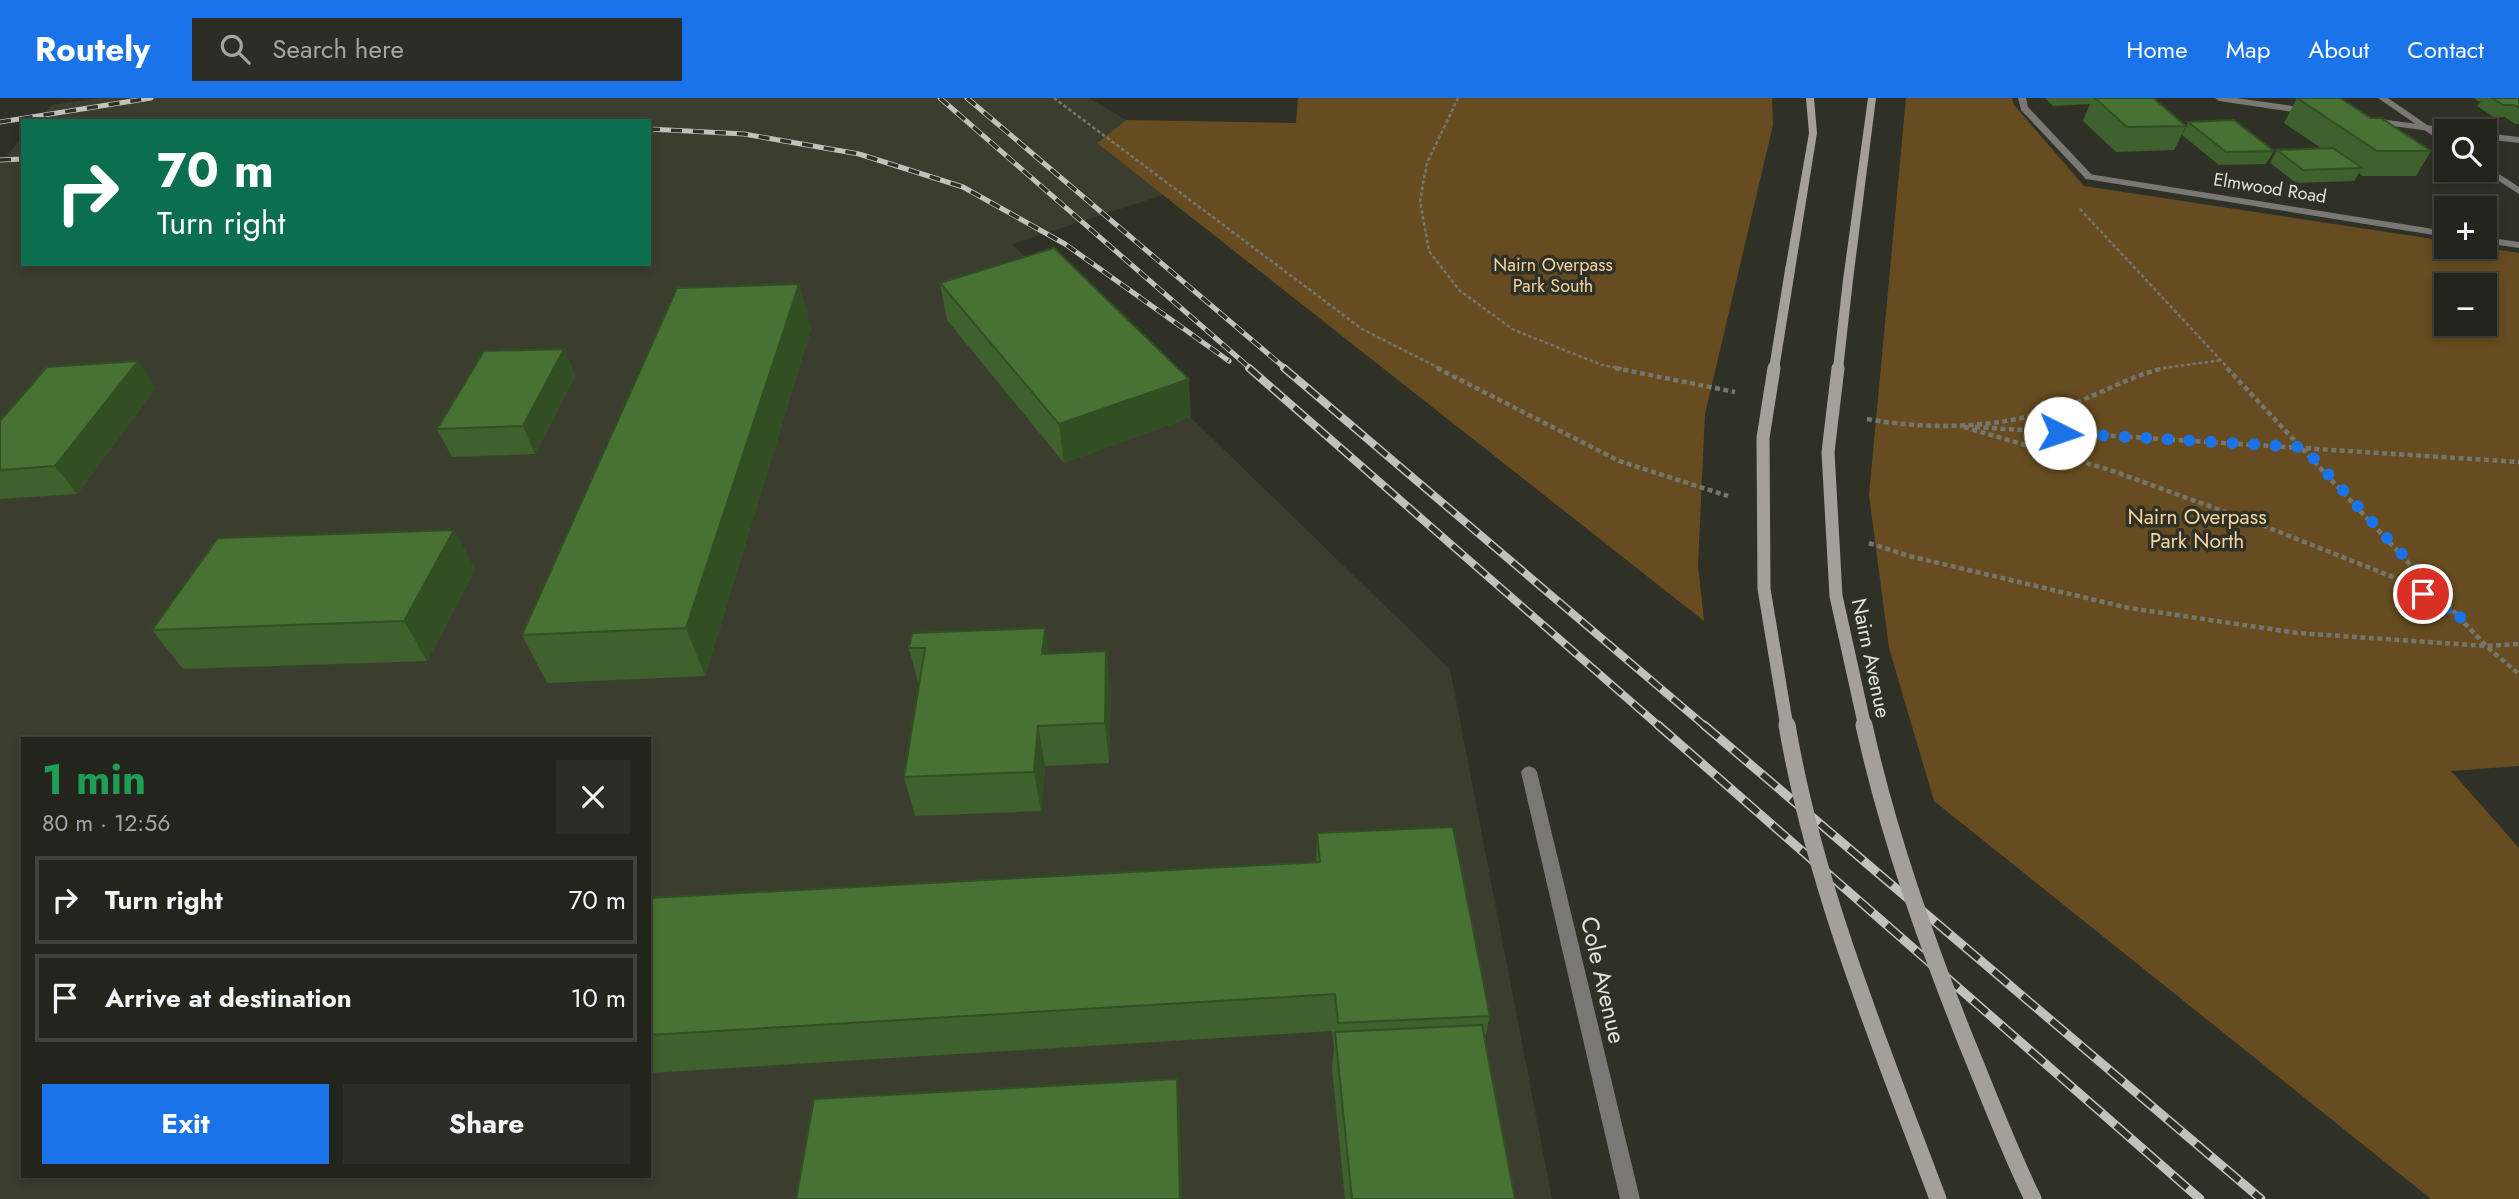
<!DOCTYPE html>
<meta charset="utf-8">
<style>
:root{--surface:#23251d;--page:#2b2d26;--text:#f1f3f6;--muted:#a3a5a4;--line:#40423b;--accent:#1a73e8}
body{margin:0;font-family:Jost,sans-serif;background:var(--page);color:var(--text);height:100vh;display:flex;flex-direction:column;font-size:26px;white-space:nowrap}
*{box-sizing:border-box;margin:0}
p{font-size:23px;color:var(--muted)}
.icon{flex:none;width:38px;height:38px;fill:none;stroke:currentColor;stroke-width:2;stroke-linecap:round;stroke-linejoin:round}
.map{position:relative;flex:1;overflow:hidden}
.drawer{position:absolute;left:21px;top:639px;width:630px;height:441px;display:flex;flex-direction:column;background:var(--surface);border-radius:0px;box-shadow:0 4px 10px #0003,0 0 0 2px var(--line)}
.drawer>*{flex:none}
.top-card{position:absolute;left:21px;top:21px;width:630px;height:147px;border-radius:0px;box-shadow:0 4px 10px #0003,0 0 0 2px var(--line);background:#0b6e4f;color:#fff;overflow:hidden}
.controls{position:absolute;left:2434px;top:21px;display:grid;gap:14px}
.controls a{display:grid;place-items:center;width:63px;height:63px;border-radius:0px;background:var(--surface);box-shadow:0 4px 10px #0003,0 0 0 2px var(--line);font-size:35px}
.pin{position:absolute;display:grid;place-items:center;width:60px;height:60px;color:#fff;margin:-30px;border:4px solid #fff;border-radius:50%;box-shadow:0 2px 7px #0007}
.me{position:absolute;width:77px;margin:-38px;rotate:94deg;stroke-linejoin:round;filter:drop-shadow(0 0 5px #0008)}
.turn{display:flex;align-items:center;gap:24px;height:147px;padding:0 21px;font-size:32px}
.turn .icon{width:91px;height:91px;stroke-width:2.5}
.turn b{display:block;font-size:49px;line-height:60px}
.round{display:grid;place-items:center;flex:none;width:74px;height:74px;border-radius:0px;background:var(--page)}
.headline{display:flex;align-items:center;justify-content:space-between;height:119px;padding:0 21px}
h1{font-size:42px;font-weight:700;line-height:52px;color:#1e9e55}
.cta{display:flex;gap:14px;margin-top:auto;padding:14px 21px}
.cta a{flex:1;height:80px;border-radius:0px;background:var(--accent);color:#fff;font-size:28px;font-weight:700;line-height:80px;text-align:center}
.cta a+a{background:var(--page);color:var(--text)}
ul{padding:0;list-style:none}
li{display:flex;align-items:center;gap:21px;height:88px;margin:0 14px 10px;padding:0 7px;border:4px solid var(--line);border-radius:0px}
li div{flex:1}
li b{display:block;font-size:26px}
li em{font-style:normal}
header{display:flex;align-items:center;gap:42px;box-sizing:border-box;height:98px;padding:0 35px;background:var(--accent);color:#fff}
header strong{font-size:33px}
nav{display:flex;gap:38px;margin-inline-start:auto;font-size:24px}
.search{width:490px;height:63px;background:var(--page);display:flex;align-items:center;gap:18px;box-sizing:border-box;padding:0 24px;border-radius:0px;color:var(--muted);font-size:26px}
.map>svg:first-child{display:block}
</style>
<header>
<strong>Routely</strong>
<div class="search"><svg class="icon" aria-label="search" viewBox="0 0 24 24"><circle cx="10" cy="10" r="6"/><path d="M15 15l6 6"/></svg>Search here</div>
<nav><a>Home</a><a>Map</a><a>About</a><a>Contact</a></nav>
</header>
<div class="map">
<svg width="2519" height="1101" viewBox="0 0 2519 1101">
<rect width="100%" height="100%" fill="#2f3127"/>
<path fill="#3b3e2e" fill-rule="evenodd" d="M101,0H1089L1126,22L1098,45L1163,97L1012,146L1450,571L1552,1101H0V65L23,39V166H649V23H38L52,7ZM23,640H649V1078H23Z"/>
<g fill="#664c20" fill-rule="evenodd">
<path d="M1298,0H1772L1773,27L1705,316L1698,467L1704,523L1097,45L1126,22L1296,25Z"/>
<path d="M1906,0H2012L2014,7L2084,88L2446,143V149H2481L2519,155V668L2451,673L2519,750V1101H2431L1934,703L1889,550L1869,397ZM2446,187H2485V226H2446Z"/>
</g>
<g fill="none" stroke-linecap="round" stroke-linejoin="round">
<g stroke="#75776f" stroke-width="2.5" stroke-dasharray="3.5 2.5" stroke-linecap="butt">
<path d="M1054,0L1362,231L1441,271"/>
<path d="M1458,0L1427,65L1420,103L1429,153L1460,193L1514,232L1602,267L1624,271"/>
<path d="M2080,111L2229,271"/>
<path d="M2157,271L2222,262"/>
</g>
<g stroke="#75776f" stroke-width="4.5" stroke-dasharray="5 3.5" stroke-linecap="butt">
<path d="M1437,270L1619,363L1728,398"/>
<path d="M1615,270L1735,294"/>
<path d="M2227,270L2486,548L2519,576"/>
<path d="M1867,321C1935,333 2003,330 2069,307C2101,296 2130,278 2164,270"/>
<path d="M1964,329L2110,372L2264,428L2403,483L2455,516"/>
<path d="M1975,329L2519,364"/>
<path d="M1869,445L1909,458L2129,510L2297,535L2486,548L2519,546"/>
</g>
<g fill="#797873" fill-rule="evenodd">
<path d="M2018,0H2026L2028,9L2092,77V81H2086L2021,12Z"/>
<path d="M2215,0H2236L2307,10L2311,13L2307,16L2219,3Z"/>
<path d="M2372,20L2448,30L2452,33H2446V35L2369,25V21Z"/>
<path d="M2485,35L2519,39V45L2485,41Z"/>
</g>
<g fill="#797873" fill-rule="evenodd">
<path d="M2378,0H2388L2446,40V47Z"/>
<path d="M2485,67L2519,89V96L2482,72H2485Z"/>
<path d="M2089,76L2446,133V139L2086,81L2084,79Z"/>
<path d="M2485,139L2519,144V150L2485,145Z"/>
<path d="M1529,668L1534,670L1537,674L1640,1101H1620L1521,674L1524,670Z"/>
</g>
<g fill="#a2a099" fill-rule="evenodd">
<path d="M1806,0H1814L1817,35L1795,172L1790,175L1785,172L1809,35Z"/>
<path d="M1868,0H1876L1853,182L1848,185L1843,182Z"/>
</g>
<defs>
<g id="rail-far2">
<path d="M940,0L1251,271"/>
<path d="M967,0L1286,271"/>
<path d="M0,24L151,0"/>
<path d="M649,31L744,36L859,56L963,89L1065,146L1229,263"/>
<path d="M0,62L23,61"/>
</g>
<g id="rail-far1">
<path d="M1249,270L1660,629"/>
<path d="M1284,270L1706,629"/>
</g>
<g id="rail">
<path d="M1658,627L2200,1101"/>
<path d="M1704,627L2261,1101"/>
</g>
</defs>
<use href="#rail-far2" stroke="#c1c2bb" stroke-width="5"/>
<use href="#rail-far1" stroke="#c1c2bb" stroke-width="8"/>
<use href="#rail" stroke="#c1c2bb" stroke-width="9"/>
<use href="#rail-far2" stroke="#2f3127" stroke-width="3.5" stroke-dasharray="11" stroke-linecap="butt"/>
<use href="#rail-far1" stroke="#2f3127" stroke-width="5" stroke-dasharray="15" stroke-linecap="butt"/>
<use href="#rail" stroke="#2f3127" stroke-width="6" stroke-dasharray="19" stroke-linecap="butt"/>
<g stroke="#a2a099" stroke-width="10">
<path d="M1774,271L1790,172"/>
<path d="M1838,271L1848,182"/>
</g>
<g stroke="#a2a099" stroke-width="13">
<path d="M1774,270L1763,340L1764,491L1787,629"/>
<path d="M1838,270L1828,354L1836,498L1865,629"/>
</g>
<g stroke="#a2a099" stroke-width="17">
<path d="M1787,627C1815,791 1880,946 1938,1101"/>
<path d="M1864,627C1888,736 1925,840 1966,943C1988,996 2008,1050 2033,1101"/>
</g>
</g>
<g fill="#3e612d">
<path d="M2045,0H2153L2186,28L2174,52L2116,54L2083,23L2090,6L2053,8Z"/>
<path d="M2297,0L2371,20L2431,53L2416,78H2362L2359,75L2354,83L2296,85L2270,65L2277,52L2321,50L2284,25Z"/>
<path d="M2474,0H2519V26H2515L2505,19L2495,20L2477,8L2481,3H2478Z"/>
<path d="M2188,24L2274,53L2266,66L2219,67L2182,37Z"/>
<path d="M940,185L1191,319L1064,365L947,222Z"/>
<path d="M799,186L811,231L705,578L547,585L522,537Z"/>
<path d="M564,251L575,278L535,356L452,359L437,331Z"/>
<path d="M156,290L77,396L0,401V323Z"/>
<path d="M454,432L475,472L427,563L183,571L152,532Z"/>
<path d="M912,535L1049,555L1106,553L1111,593L1109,665L1045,668L1041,713L915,718L904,679L919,588L909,550Z"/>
<path d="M1317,735L1490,918L1485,940L1515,1101H1345L1332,970L1334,949L1332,933L649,975V800L1316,765Z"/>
</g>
<g fill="#324f24">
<path d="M799,186L811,231L705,578L686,530Z"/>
<path d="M564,251L575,278L535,356L523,328Z"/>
<path d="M138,263L156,290L77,396L55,368Z"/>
<path d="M1189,281L1191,319L1064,365L1059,326Z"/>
<path d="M454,432L475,472L427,563L404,523Z"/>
<path d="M1045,530L1051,569L1042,556Z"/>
<path d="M1106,553L1111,593L1109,665L1105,625Z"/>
<path d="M1038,628L1045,668L1041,713L1034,674Z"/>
<path d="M1177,981L1180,1016L1182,1101H1180Z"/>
</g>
<g fill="#487134" stroke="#324f24" stroke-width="2">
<path d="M2095,0H2153L2186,28L2127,29Z"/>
<path d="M2297,0H2340L2371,20H2381L2431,53H2377Z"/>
<path d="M2492,0H2519V10L2514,7H2503Z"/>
<path d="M2234,22L2274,53L2226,54L2188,24Z"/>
<path d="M2333,50L2362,70L2303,72L2277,52Z"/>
<path d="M1054,150L1189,281L1059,326L940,185Z"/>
<path d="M799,186L686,530L522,537L677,190Z"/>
<path d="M564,251L523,328L437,331L484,253Z"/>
<path d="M138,263L55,368L0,372V323L47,269Z"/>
<path d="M454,432L404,523L152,532L218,440Z"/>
<path d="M1045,530L1042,556L1106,553L1105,625L1038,628L1034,674L904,679L925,550H909L912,535Z"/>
<path d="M1453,729L1490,918L1338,925L1335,896L649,937V800L1320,764L1317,735Z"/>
<path d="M1482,927L1515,1101H1352L1335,934Z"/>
<path d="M1177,981L1180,1101H796L814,1001Z"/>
</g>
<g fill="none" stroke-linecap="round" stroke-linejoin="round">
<path stroke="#1a73e8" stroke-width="12" stroke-dasharray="0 21.6" d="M2060,335L2303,349L2462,521L2423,496"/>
</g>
<g text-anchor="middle" stroke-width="7" stroke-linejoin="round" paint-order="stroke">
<g font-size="18" fill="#e1e2dc" stroke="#2f3127">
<text transform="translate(2270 90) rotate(9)" y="6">Elmwood Road</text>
</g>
<g font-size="18" fill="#f6d39e" stroke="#2f3127">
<text x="1553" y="173">Nairn Overpass<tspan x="1553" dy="21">Park South</tspan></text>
</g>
<g font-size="21" fill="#f6d39e" stroke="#2f3127">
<text x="2197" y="426">Nairn Overpass<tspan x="2197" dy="24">Park North</tspan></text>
</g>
<g font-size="21" fill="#e1e2dc" stroke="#2f3127">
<text transform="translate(1871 560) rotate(78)" y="7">Nairn Avenue</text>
</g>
<g font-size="24" fill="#e1e2dc" stroke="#2f3127">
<text transform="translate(1603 882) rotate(77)" y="8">Cole Avenue</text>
</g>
</g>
</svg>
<div class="controls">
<a><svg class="icon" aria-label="search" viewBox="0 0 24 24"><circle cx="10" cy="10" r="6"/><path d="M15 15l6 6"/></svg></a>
<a>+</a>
<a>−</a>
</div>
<div class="pin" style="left:2423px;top:496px;background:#d93025"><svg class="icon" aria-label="arrive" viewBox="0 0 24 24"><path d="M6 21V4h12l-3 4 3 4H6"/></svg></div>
<svg class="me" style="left:2060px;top:335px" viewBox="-20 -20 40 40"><circle r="19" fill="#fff"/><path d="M0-13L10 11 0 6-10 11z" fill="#1a73e8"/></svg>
<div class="top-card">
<div class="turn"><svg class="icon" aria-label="right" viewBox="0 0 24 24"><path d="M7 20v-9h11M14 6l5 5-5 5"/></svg><div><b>70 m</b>Turn right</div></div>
</div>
<section class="drawer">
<div class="headline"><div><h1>1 min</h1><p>80 m · 12:56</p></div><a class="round"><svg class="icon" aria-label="close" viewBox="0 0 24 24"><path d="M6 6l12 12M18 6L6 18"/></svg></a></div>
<ul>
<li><svg class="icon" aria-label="right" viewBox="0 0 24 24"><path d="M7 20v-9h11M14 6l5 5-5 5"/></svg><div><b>Turn right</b></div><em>70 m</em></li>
<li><svg class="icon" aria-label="arrive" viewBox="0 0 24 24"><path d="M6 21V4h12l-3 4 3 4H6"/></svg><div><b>Arrive at destination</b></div><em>10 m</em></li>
</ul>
<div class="cta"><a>Exit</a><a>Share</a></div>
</section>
</div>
